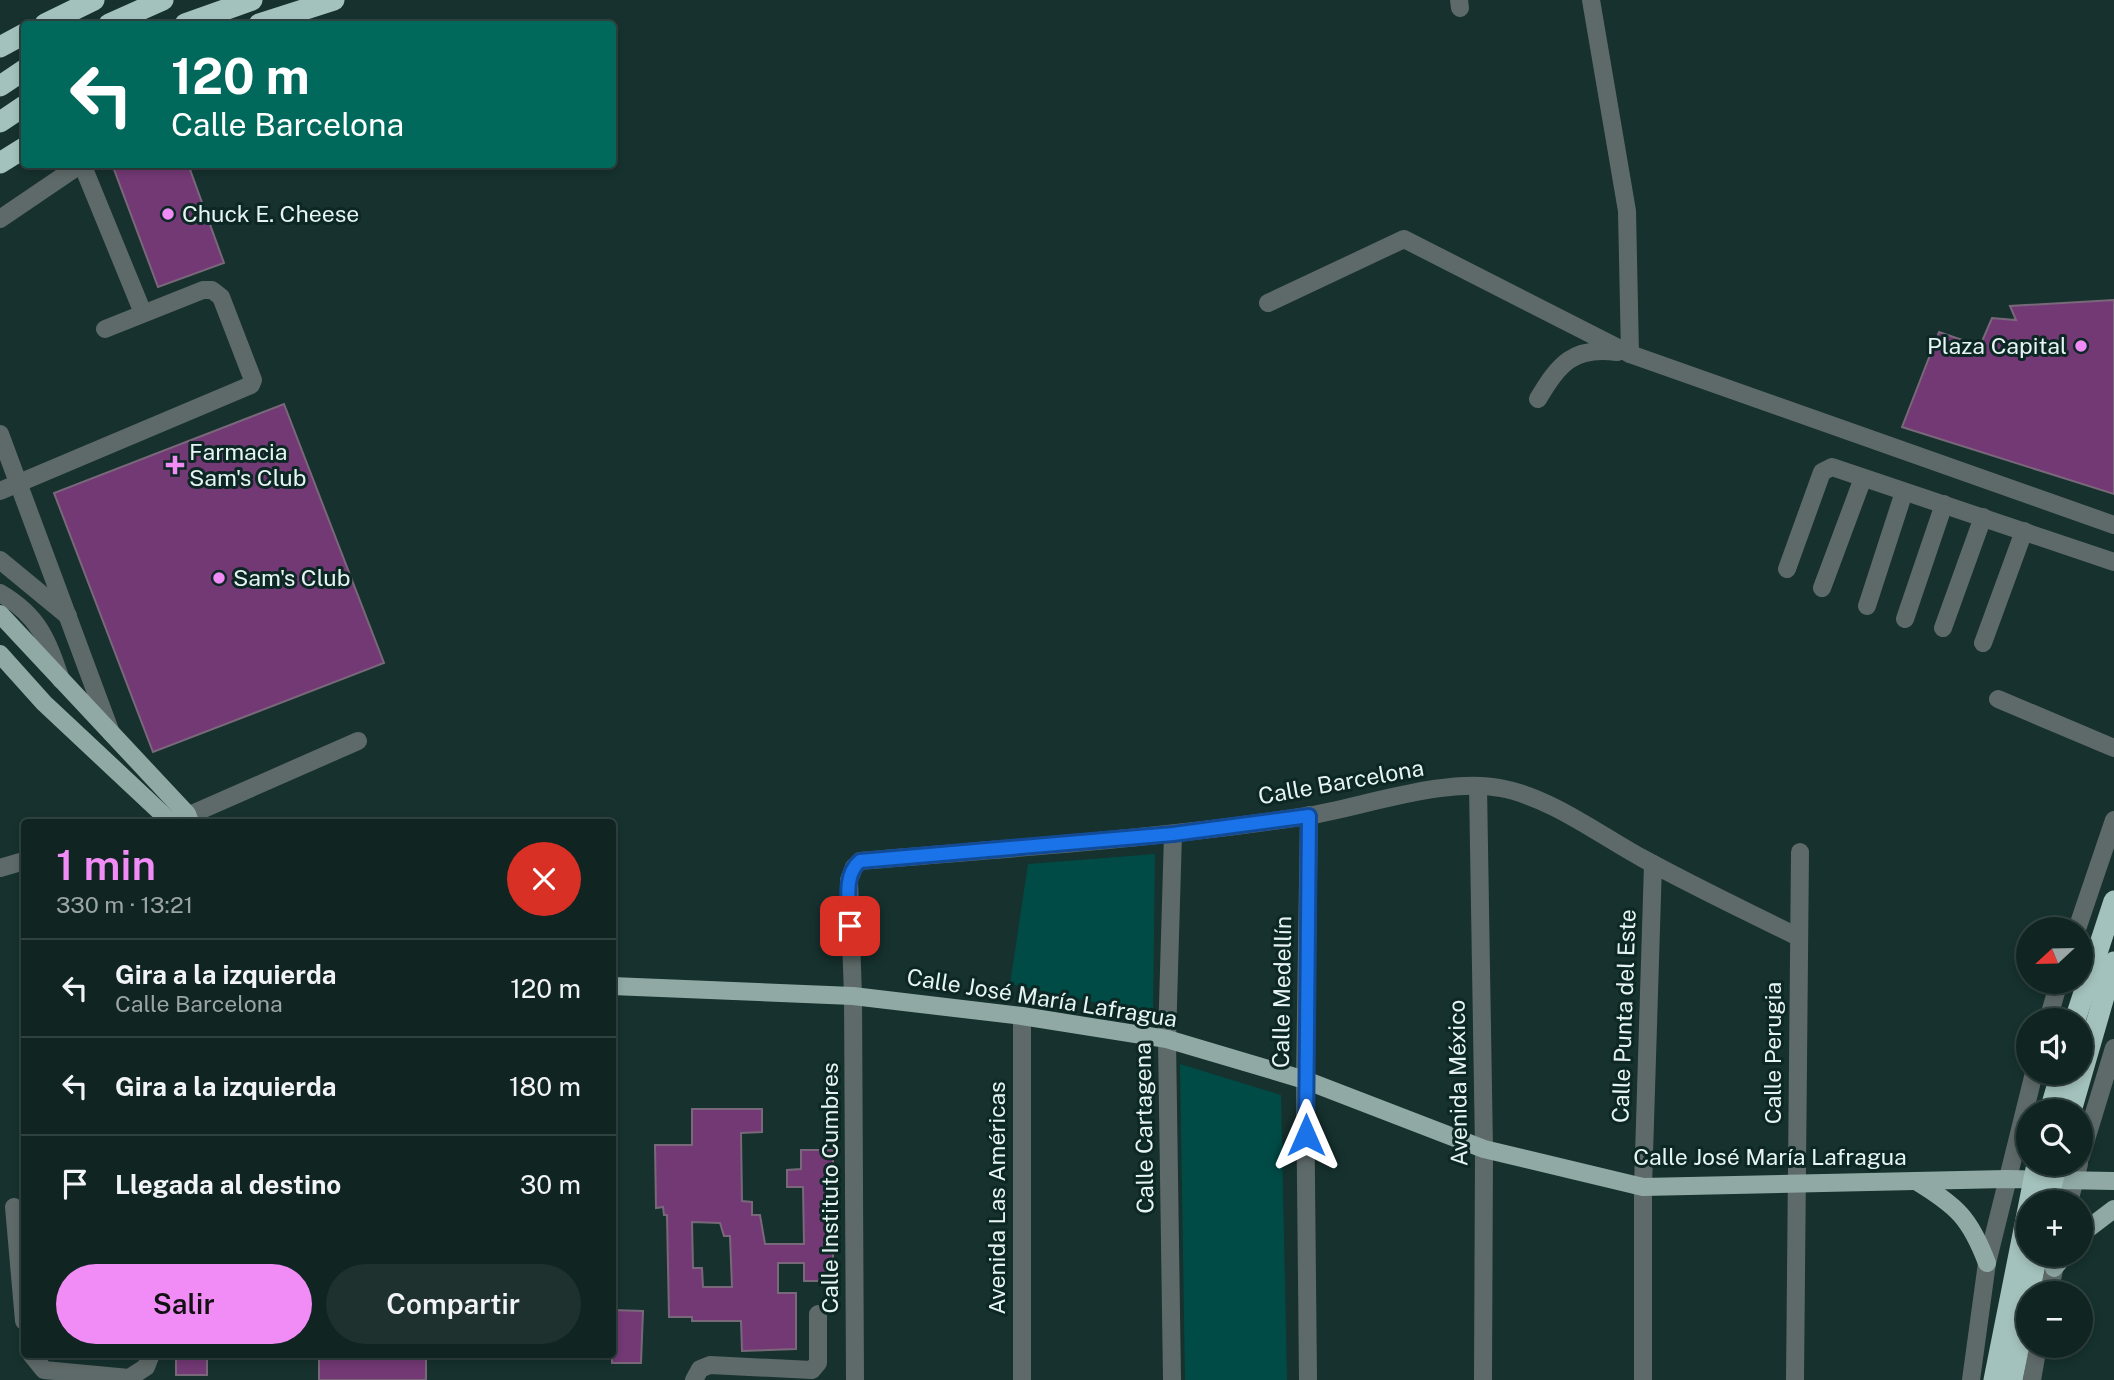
<!DOCTYPE html>
<html lang="es">
<meta charset="utf-8">
<style>
:root{--surface:#102522;--page:#1e312f;--text:#f1f3f6;--muted:#9ca5a5;--line:#304240;--accent:#f18bf5}
body{margin:0;font-family:"Public Sans",sans-serif;background:var(--page);color:var(--text);height:100vh;display:flex;flex-direction:column;font-size:26px;white-space:nowrap}
*{box-sizing:border-box;margin:0}
p{font-size:23px;color:var(--muted)}
.icon{flex:none;width:38px;height:38px;fill:none;stroke:currentColor;stroke-width:2;stroke-linecap:round;stroke-linejoin:round}
.map{position:relative;flex:1;overflow:hidden}
.side{position:absolute;left:21px;top:819px;width:595px;height:539px;display:flex;flex-direction:column;background:var(--surface);border-radius:7px;box-shadow:0 4px 10px #0003,0 0 0 2px var(--line)}
.side>*{flex:none}
.hud{position:absolute;left:21px;top:21px;width:595px;height:147px;border-radius:7px;box-shadow:0 4px 10px #0003,0 0 0 2px var(--line);background:#00695c;color:#fff;overflow:hidden}
.needle{width:46px;rotate:248deg}
.tools{position:absolute;left:2016px;top:917px;display:grid;gap:14px}
.tools a{display:grid;place-items:center;width:77px;height:77px;border-radius:50%;background:var(--surface);box-shadow:0 4px 10px #0003,0 0 0 2px var(--line);font-size:35px}
.pin{position:absolute;display:grid;place-items:center;width:60px;height:60px;color:#fff;margin:-30px;border-radius:14px;box-shadow:0 4px 10px #0006}
.me{position:absolute;width:77px;margin:-38px;rotate:0deg;stroke-linejoin:round;filter:drop-shadow(0 0 5px #0008)}
.turn{display:flex;align-items:center;gap:24px;height:147px;padding:0 35px;font-size:32px}
.turn .icon{width:91px;height:91px;stroke-width:2.5}
.turn b{display:block;font-size:49px;line-height:60px}
.round{display:grid;place-items:center;flex:none;width:74px;height:74px;border-radius:37px;background:var(--page)}
.overview{display:flex;align-items:center;justify-content:space-between;height:119px;padding:0 35px}
h1{font-size:42px;font-weight:600;line-height:52px;color:var(--accent)}
.cta{display:flex;gap:14px;margin-top:auto;padding:14px 35px}
.cta a{flex:1;height:80px;border-radius:42px;background:var(--accent);color:#111;font-size:28px;font-weight:600;line-height:80px;text-align:center}
.cta a+a{background:var(--page);color:var(--text)}
ul{padding:0;list-style:none}
li{display:flex;align-items:center;gap:21px;height:98px;padding:0 35px;border-top:2px solid var(--line)}
li div{flex:1}
li b{display:block;font-size:26px}
li em{font-style:normal}
.map>svg:first-child{display:block}
</style>
<div class="map">
<svg width="2114" height="1380" viewBox="0 0 2114 1380">
<rect width="100%" height="100%" fill="#16312e"/>
<g fill="#004b46">
<path d="M1155,854L1153,1015L1010,984L1028,864Z"/>
<path d="M1180,1064L1281,1095L1287,1380H1185Z"/>
</g>
<g fill="#733975" stroke="#786879" stroke-width="2" fill-rule="evenodd">
<path d="M112,164H188L224,263L158,287Z"/>
<path d="M2114,300V494L1902,427L1939,332L1980,346L1992,318L2016,320L2010,306Z"/>
<path d="M284,404L384,663L153,752L54,493Z"/>
<path d="M692,1109H762V1132L741,1133L742,1201L752,1202V1215H760L765,1244H804L803,1187H787V1170L801,1169V1150H833V1281H804V1263H778V1293H796V1349L742,1351L741,1321H692V1317H669L667,1215H664L663,1207L656,1208L655,1145H692ZM692,1222L720,1223L724,1236H730L732,1287H703L702,1268H693Z"/>
<path d="M612,1310L643,1311L641,1363H612Z"/>
<rect x="176" y="1354" width="31" height="21"/>
<rect x="319" y="1354" width="107" height="26"/>
</g>
<g fill="none" stroke-linecap="round" stroke-linejoin="round">
<g stroke="#5e6a69" stroke-width="18">
<path d="M1459,0L1460,8"/>
<path d="M1591,0L1627,211L1630,354"/>
<path d="M82,164L143,313"/>
<path d="M0,219L81,164"/>
<path d="M1268,303L1404,239L1630,354L2114,525"/>
<path d="M1538,399C1559,364 1573,346 1617,352"/>
<path d="M0,434L111,733"/>
<path d="M0,491L251,385L253,380L221,297L212,290H203L105,329"/>
<path d="M0,560L68,616"/>
<path d="M1787,569L1822,472L1832,467L2114,562"/>
<path d="M1822,588L1863,478"/>
<path d="M0,593C39,616 47,639 61,680"/>
<path d="M1867,606L1904,492"/>
<path d="M1905,619L1944,504"/>
<path d="M1943,628L1983,517"/>
<path d="M1983,643L2024,531"/>
<path d="M1998,699L2114,748"/>
<path d="M1478,786L1484,1149L1483,1380"/>
<path d="M176,821L358,741"/>
<path d="M0,868L24,861"/>
<path d="M2077,929L2114,820"/>
<path d="M2048,1020L2059,982"/>
<path d="M2081,1156L2114,1048"/>
<path d="M2069,1202L2079,1164"/>
<path d="M14,1207L24,1321"/>
<path d="M2049,1293L2057,1256"/>
<path d="M31,1354L44,1370L129,1378L146,1367L151,1354"/>
<path d="M694,1380L700,1369L710,1365L812,1370L818,1363V1314"/>
<path d="M855,1380L853,996L849,880L854,867L860,861C1009,848 1159,839 1307,816C1362,807 1446,777 1500,788C1550,797 1598,834 1642,858C1693,886 1746,911 1798,937"/>
<path d="M1022,1380V1016"/>
<path d="M1172,1380L1167,1039L1173,834"/>
<path d="M1308,1380L1305,1080L1309,815"/>
<path d="M1643,1380V1187L1653,864"/>
<path d="M1795,1380L1800,852"/>
<path d="M1971,1380L1987,1263L2034,1073"/>
<path d="M2032,1380L2038,1346"/>
</g>
<g stroke="#90a9a5" stroke-width="18">
<path d="M0,614L187,814L190,822"/>
<path d="M0,654L44,703L171,822"/>
<path d="M612,986L853,996L1022,1016L1167,1039L1305,1080L1484,1149L1643,1187L2006,1179L2114,1181"/>
<path d="M1916,1181C1957,1206 1970,1218 1987,1263"/>
<path d="M2081,1234L2114,1209"/>
<path d="M2054,1268L2065,1255"/>
</g>
<g stroke="#a4c2bd" stroke-width="21">
<path d="M45,24L94,0"/>
<path d="M109,24L163,0"/>
<path d="M185,24L252,0"/>
<path d="M259,24L334,0"/>
<path d="M0,47L24,34"/>
<path d="M0,86L24,70"/>
<path d="M0,122L24,106"/>
<path d="M0,163L24,148"/>
<path d="M2075,1020L2114,901"/>
<path d="M2050,1111L2061,1073"/>
<path d="M2071,1111L2114,962"/>
<path d="M2047,1202L2057,1164"/>
<path d="M2029,1293L2037,1255"/>
<path d="M1994,1380L2037,1164"/>
<path d="M2012,1380L2028,1299"/>
</g>
</g>
<g fill="none" stroke-linecap="round" stroke-linejoin="round">
<defs>
<path id="route" d="M850,926C850,905 842,876 860,861L1173,834L1309,816L1306,1135"/>
</defs>
<use href="#route" stroke="#114b97" stroke-width="18"/>
<use href="#route" stroke="#1a73e8" stroke-width="12"/>
</g>
<g fill="#f18bf5" stroke="#0c2724" stroke-width="2.5">
<circle cx="168" cy="214" r="7"/>
<circle cx="2081" cy="346" r="7"/>
<path d="M171.5 454.5h7v7h7v7h-7v7h-7v-7h-7v-7h7z"/>
<circle cx="219" cy="578" r="7"/>
</g>
<g text-anchor="middle" stroke-width="6" stroke-linejoin="round" paint-order="stroke">
<g font-size="23" fill="#e6f5f3" stroke="#0c2724" text-anchor="start">
<text x="182" y="222">Chuck E. Cheese</text>
<text x="2067" y="354" text-anchor="end">Plaza Capital</text>
<text x="189" y="460">Farmacia<tspan x="189" dy="26">Sam's Club</tspan></text>
<text x="233" y="586">Sam's Club</text>
</g>
<g font-size="23" fill="#e6f5f3" stroke="#0c2724">
<text transform="translate(1341 782) rotate(-10)" y="8">Calle Barcelona</text>
<text transform="translate(1282 992) rotate(-89)" y="8">Calle Medellín</text>
<text transform="translate(1042 998) rotate(9)" y="8">Calle José María Lafragua</text>
<text transform="translate(1624 1016) rotate(-88)" y="8">Calle Punta del Este</text>
<text transform="translate(1773 1053) rotate(-90)" y="8">Calle Perugia</text>
<text transform="translate(1458 1083) rotate(-91)" y="8">Avenida México</text>
<text transform="translate(1144 1128) rotate(-91)" y="8">Calle Cartagena</text>
<text x="1770" y="1165">Calle José María Lafragua</text>
<text transform="translate(830 1188) rotate(-90)" y="8">Calle Instituto Cumbres</text>
<text transform="translate(997 1198) rotate(-90)" y="8">Avenida Las Américas</text>
</g>
</g>
</svg>
<div class="tools">
<a><svg class="needle" viewBox="-14 -14 28 28"><path d="M0-13l5 13h-10z" fill="#e53935"/><path d="M0 13l5-13h-10z" fill="#9ca5a5"/></svg></a>
<a><svg class="icon" aria-label="sound" viewBox="0 0 24 24"><path d="M4 9h4l5-4v14l-5-4H4zM17 9q2 3 0 6"/></svg></a>
<a><svg class="icon" aria-label="search" viewBox="0 0 24 24"><circle cx="10" cy="10" r="6"/><path d="M15 15l6 6"/></svg></a>
<a>+</a>
<a>−</a>
</div>
<div class="pin" style="left:850px;top:926px;background:#d93025"><svg class="icon" aria-label="arrive" viewBox="0 0 24 24"><path d="M6 21V4h12l-3 4 3 4H6"/></svg></div>
<svg class="me" style="left:1306px;top:1135px" viewBox="-20 -20 40 40"><path d="M0-17L14 15 0 8-14 15z" fill="#1a73e8" stroke="#fff" stroke-width="4"/></svg>
<div class="hud">
<div class="turn"><svg class="icon" aria-label="left" viewBox="0 0 24 24"><path d="M17 20v-9H6M10 6l-5 5 5 5"/></svg><div><b>120 m</b>Calle Barcelona</div></div>
</div>
<section class="side">
<div class="overview"><div><h1>1 min</h1><p>330 m · 13:21</p></div><a class="round" style="background:#d93025;color:#fff"><svg class="icon" aria-label="close" viewBox="0 0 24 24"><path d="M6 6l12 12M18 6L6 18"/></svg></a></div>
<ul>
<li><svg class="icon" aria-label="left" viewBox="0 0 24 24"><path d="M17 20v-9H6M10 6l-5 5 5 5"/></svg><div><b>Gira a la izquierda</b><p>Calle Barcelona</p></div><em>120 m</em></li>
<li><svg class="icon" aria-label="left" viewBox="0 0 24 24"><path d="M17 20v-9H6M10 6l-5 5 5 5"/></svg><div><b>Gira a la izquierda</b></div><em>180 m</em></li>
<li><svg class="icon" aria-label="arrive" viewBox="0 0 24 24"><path d="M6 21V4h12l-3 4 3 4H6"/></svg><div><b>Llegada al destino</b></div><em>30 m</em></li>
</ul>
<div class="cta"><a>Salir</a><a>Compartir</a></div>
</section>
</div>
